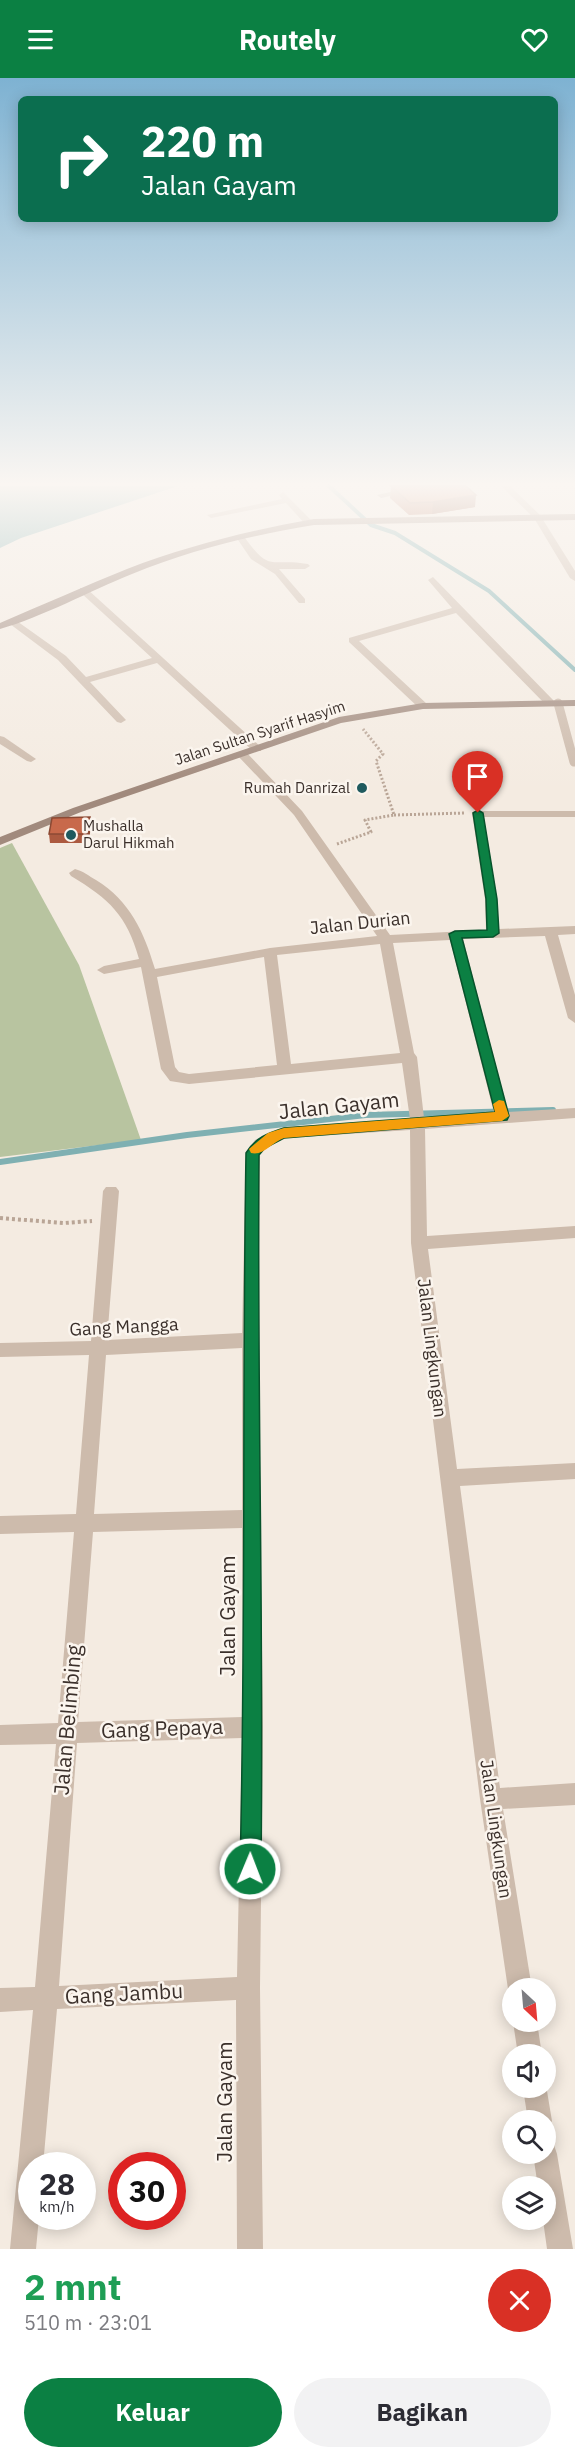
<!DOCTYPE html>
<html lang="id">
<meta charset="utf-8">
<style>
:root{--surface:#fff;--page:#f2f2f3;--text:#2b2b33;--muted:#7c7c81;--accent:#0b8043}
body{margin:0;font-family:"IBM Plex Sans",sans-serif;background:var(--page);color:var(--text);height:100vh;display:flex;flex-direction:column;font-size:22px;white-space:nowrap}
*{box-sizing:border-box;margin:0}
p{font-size:20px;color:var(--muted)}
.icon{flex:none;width:33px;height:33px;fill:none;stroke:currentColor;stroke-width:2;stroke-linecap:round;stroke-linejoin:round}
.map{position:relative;height:2171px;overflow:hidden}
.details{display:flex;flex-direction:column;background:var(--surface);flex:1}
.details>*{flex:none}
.guide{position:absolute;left:18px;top:18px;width:540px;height:126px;border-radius:9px;box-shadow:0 3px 15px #0003;background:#0b6e4f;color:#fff;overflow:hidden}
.needle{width:39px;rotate:154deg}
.fabs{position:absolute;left:502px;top:1900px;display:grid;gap:12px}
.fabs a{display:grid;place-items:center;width:54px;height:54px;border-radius:50%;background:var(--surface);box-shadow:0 3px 15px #0003;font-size:30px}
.speed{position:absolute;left:18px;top:2074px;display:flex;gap:12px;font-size:30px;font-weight:700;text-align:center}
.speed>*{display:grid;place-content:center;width:78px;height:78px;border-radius:50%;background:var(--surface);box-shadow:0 3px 15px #0003;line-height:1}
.speed small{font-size:15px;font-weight:400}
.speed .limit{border:9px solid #d22;background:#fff;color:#111}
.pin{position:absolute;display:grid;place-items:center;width:51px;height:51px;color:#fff;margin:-62px -26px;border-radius:50% 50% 50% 0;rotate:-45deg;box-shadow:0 0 6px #0007}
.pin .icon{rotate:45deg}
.me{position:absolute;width:66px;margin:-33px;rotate:1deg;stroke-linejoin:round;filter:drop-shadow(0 0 4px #0008)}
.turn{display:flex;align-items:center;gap:21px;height:126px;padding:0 24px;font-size:27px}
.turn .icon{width:78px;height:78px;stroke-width:2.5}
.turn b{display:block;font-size:42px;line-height:51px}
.round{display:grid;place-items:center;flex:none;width:63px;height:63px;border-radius:32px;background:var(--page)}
.head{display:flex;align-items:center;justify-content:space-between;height:102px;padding:0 24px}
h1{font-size:36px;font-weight:800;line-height:45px;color:#1e9e55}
.cta{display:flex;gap:12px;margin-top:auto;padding:12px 24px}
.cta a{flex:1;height:69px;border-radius:36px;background:var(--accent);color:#fff;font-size:24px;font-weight:800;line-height:69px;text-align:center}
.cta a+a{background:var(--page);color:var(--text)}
header{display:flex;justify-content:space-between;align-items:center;height:78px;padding:0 24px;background:var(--accent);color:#fff;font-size:27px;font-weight:800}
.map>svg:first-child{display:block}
</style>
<header><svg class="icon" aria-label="menu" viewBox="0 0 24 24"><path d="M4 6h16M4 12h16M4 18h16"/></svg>Routely<svg class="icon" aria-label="heart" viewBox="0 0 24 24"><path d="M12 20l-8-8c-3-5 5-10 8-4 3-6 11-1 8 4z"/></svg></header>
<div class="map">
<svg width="575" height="2171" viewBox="0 0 575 2171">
<rect width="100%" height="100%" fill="#f4ebe1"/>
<path fill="#b8c4a0" d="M12,765L79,887L141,1062L0,1079V770Z"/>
<path fill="#7fb0b2" d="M0,408H178L21,460L0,470Z"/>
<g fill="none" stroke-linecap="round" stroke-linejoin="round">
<path stroke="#7fb0b2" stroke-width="4" d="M329,408L371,447L395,455L489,513L575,592"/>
<path stroke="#7fb0b2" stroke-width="6" d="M0,1084L187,1057L366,1037L553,1032"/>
<g stroke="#b9a596" stroke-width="3" stroke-dasharray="2 2" stroke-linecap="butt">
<path d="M394,737L465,735"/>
<path d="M337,766L371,754L365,742L394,737L376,683L383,676L363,651"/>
</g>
<path stroke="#b9a596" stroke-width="4" stroke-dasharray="3 3" stroke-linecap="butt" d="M0,1140L64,1145L92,1143"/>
<path stroke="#cdbbac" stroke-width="9" d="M558,625L574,684"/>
<g fill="#cdbbac" fill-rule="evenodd">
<path d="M501,408H510L540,437L575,493V503L570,500L534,440Z"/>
<path d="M283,414L312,443V447H306L286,425L211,440L207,437L282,421L279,417Z"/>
<path d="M237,457H243C271,497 269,479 308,486L310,488L305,491H279L305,521V525H299L275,496L251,481L236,459Z"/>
<path d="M433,499L554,623V627H546L456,535L359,563L427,626V630H419L349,564V560L452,530L428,502Z"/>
<path d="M80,510H86L261,669V673H253L157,585L90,604L126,642L121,645L117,644L58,582L6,543L14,541L66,578L86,599L152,580L80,514Z"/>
<path d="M0,658L4,659L36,681L31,684L27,683L0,666Z"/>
<path d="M242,673L246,674L302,733L390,857L486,852L485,821L472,735L474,733H575V739H484L497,821L499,851L575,848V856L558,857L575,917V945L568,940L545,858L463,861L508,1034L575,1030V1040L425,1051L427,1158L575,1148V1160L428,1171L457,1391L575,1385V1401L460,1408L500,1710L575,1705V1727L503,1731L532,1911H513V1920L508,1911L480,1721L411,1165L410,1052L286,1060L265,1070L260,1076L258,1262L263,1649L260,1910L263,2171H237L236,1922L57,1931L43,2088H32V2139H39L36,2171H10L33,1932L0,1934V1910L35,1909L56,1666L0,1667V1647L58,1645L74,1454L0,1456V1438L76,1436L89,1277L0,1279V1265L91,1263L103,1113L106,1109H116L119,1113L107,1262L242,1255L246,1075L255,1062L284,1049L410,1041L402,985L189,1006L170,1003L161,991L141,889L104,896L97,892L104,888L139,881C127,837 109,821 71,798L69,795L75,791C83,793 89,798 96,802C130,823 144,854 155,891L270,870L377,858L294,737L238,678L237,676ZM450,862L494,1035L424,1040L417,979L414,975L393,865ZM380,866L400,975L291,986L277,877ZM264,879L277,987L189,996L179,994L175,989L157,899ZM242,1270V1432L94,1436L106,1277ZM242,1450L243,1639L78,1644L93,1454ZM242,1660L237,1899L59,1908L77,1665Z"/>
<path d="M513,1944H537L542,1977H518Z"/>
<path d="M546,2007L552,2043L546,2053V2043H528L523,2010H546Z"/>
<path d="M546,2064L554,2067L557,2076L573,2171H547L543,2142H546V2109H538L533,2076H546Z"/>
</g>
<g fill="#a18a7d" fill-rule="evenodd">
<path d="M416,408H435L381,420L377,417Z"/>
<path d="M575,436V442L314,447C253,457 190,472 132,496C90,513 42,539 0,551V545C42,527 85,508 127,491C187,468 251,452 314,441Z"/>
<path d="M575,622V628L423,631L341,645L81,734L0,767V759L73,730L339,639L423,625Z"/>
</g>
</g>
<g fill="#ac5a40">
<path d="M391,408L475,429L432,436L409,437L390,420Z"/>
<path d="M92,748L87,765H50L49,756Z"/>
</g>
<g fill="#8c4a34">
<path d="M476,417L475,429L432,436L433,424Z"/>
<path d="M90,739L92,748L87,765L86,756Z"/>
</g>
<g fill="#c8694b" stroke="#8c4a34" stroke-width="1.5">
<path d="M391,408H466L476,417L433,424L410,425Z"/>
<path d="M90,739L86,756H49L52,740Z"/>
</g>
<linearGradient id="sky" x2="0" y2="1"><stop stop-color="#7eb2d2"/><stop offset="0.57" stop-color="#faf6f2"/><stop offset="1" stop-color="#faf6f2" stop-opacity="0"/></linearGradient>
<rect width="575" height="712" fill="url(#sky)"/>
<path fill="#0b8043" stroke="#07532c" stroke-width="1.5" d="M478,732L483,735L497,821L499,855L493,859L462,860L509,1038L507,1042L284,1060L265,1070L259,1077C257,1315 264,1553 261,1791L258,1799L250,1801L243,1799L240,1791C246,1553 242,1314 246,1075C255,1060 268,1055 284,1050L495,1034L449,856L455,853L487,852L486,821L473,735Z"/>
<path fill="#f59e0b" d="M499,1022L504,1023L509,1038L502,1043L284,1060C272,1064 264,1078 251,1075L249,1071L268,1055L284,1050L495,1034L493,1026Z"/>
<g fill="#1f5a5e" stroke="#fbf5ee" stroke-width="2">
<circle cx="362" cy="710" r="6"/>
<circle cx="71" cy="757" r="6"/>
</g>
<g text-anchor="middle" stroke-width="5" stroke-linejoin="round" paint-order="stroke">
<g font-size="15" fill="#3b302b" stroke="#fbf5ee">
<text transform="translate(260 655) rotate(-18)" y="5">Jalan Sultan Syarif Hasyim</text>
</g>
<g font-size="15" fill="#3b302b" stroke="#fbf5ee" text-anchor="end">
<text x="350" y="715">Rumah Danrizal</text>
<text x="83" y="753" text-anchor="start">Mushalla<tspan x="83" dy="17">Darul Hikmah</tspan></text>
</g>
<g font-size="18" fill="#3b302b" stroke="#fbf5ee">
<text transform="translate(360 845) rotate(-6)" y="6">Jalan Durian</text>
<text transform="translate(124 1249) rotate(-3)" y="6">Gang Mangga</text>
<text transform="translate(432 1270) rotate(83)" y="6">Jalan Lingkungan</text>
<text transform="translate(496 1751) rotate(82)" y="6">Jalan Lingkungan</text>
</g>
<g font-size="21" fill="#3b302b" stroke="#fbf5ee">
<text transform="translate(339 1028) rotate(-6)" y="7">Jalan Gayam</text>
<text transform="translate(228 1538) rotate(-90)" y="7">Jalan Gayam</text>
<text transform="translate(68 1642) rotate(-85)" y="7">Jalan Belimbing</text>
<text transform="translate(162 1651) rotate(-2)" y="7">Gang Pepaya</text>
<text transform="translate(124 1916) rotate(-3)" y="7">Gang Jambu</text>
<text transform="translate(225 2024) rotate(-90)" y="7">Jalan Gayam</text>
</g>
</g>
</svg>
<div class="fabs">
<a><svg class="needle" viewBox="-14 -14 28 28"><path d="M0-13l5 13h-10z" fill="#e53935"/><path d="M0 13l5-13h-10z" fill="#7c7c81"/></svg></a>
<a><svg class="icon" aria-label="sound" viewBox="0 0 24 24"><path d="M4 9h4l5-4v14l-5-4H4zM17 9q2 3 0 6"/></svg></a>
<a><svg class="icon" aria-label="search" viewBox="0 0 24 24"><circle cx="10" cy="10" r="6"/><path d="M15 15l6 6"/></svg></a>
<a><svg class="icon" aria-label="layers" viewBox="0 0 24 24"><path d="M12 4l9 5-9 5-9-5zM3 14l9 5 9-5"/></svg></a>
</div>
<div class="speed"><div>28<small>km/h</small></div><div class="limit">30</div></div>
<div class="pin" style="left:478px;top:735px;background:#d93025"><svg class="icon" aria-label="arrive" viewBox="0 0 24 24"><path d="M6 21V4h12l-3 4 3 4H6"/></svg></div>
<svg class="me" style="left:250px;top:1791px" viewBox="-20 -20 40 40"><circle r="17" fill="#0b8043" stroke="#fff" stroke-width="3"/><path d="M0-11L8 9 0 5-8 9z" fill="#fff"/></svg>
<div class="guide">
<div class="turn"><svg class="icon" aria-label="right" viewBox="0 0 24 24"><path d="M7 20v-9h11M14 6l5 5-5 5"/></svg><div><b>220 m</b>Jalan Gayam</div></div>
</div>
</div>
<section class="details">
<div class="head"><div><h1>2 mnt</h1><p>510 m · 23:01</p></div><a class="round" style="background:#d93025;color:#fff"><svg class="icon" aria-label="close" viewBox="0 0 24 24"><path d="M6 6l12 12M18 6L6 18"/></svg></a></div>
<div class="cta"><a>Keluar</a><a>Bagikan</a></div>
</section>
